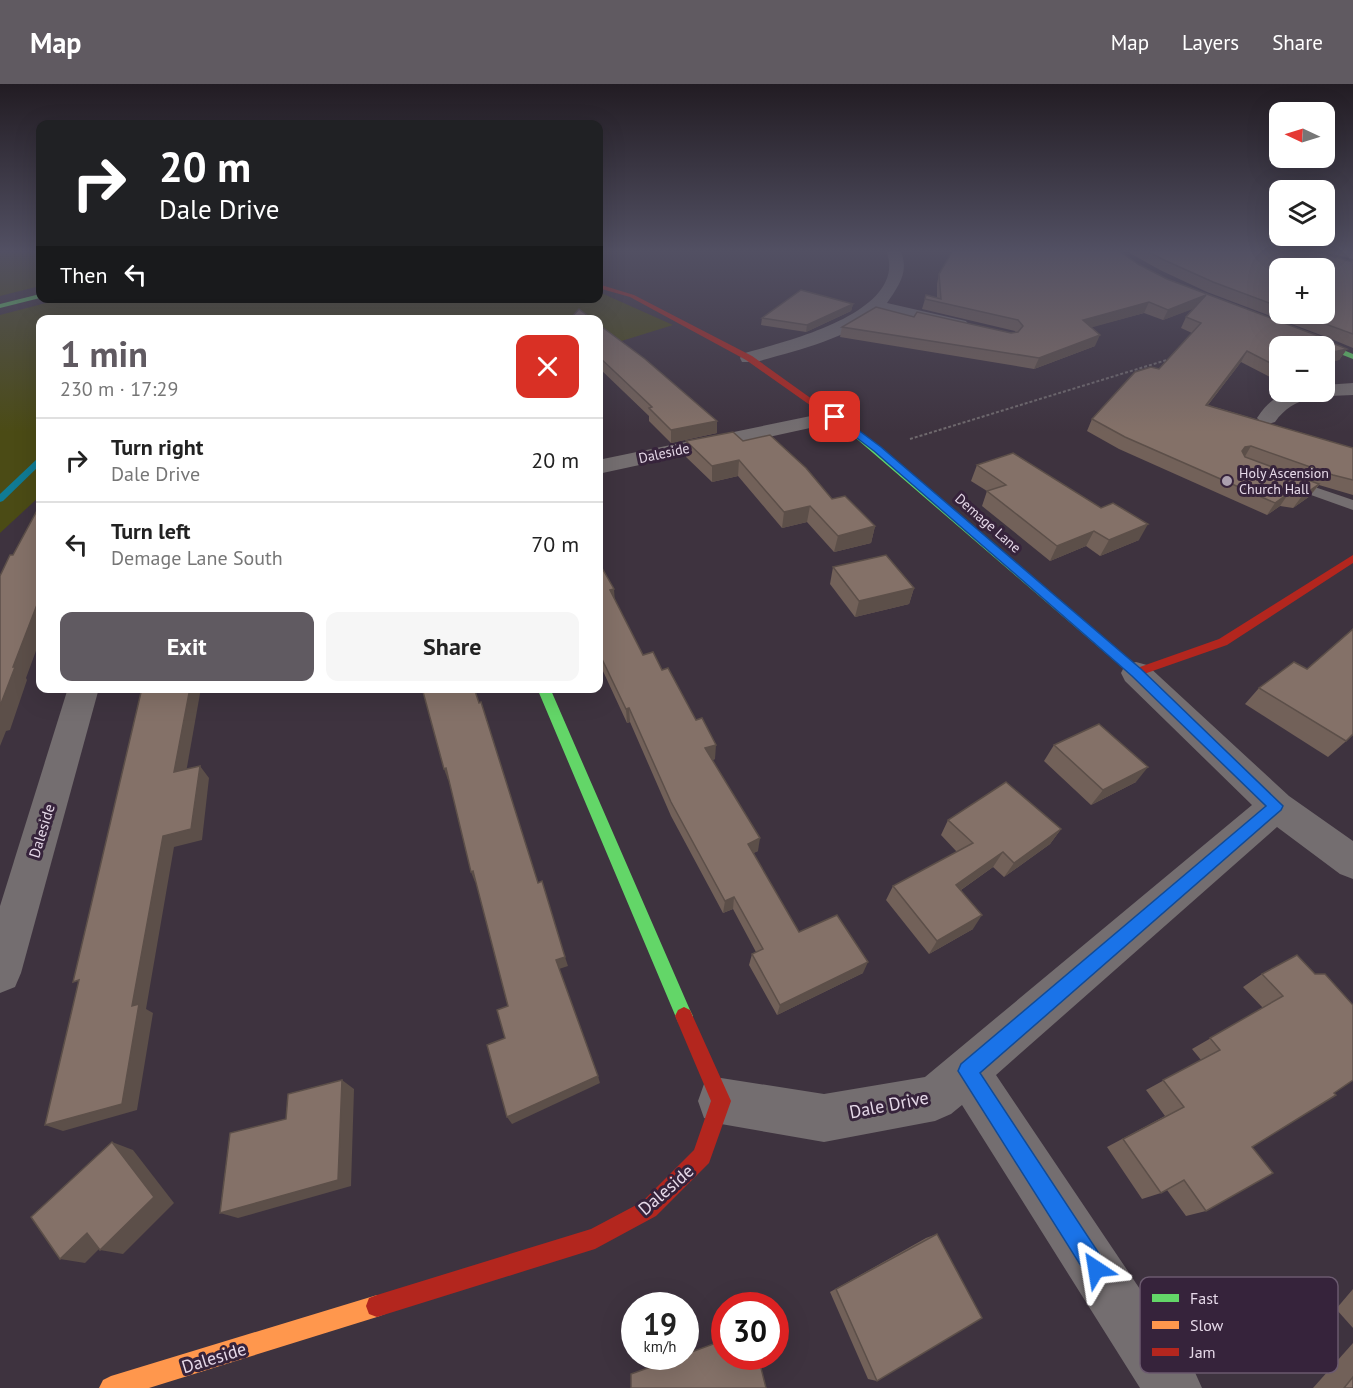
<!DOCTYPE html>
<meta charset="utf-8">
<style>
:root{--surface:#fff;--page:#f6f6f6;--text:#222;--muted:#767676;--line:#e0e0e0;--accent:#605a61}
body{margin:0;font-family:"PT Sans",sans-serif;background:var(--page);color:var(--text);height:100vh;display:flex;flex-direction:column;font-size:22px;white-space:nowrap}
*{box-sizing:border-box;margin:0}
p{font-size:20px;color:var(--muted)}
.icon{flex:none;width:33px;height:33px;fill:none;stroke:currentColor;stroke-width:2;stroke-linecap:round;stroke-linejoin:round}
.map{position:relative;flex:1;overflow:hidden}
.panel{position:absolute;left:36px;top:231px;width:567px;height:378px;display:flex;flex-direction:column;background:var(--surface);border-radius:12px;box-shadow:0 6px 24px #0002}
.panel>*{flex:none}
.hud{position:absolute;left:36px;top:36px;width:567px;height:183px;border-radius:12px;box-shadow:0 6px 24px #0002;background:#202124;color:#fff;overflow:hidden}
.needle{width:39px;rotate:274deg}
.fabs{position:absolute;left:1269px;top:18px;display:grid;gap:12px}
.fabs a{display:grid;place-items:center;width:66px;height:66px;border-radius:12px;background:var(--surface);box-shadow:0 6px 24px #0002;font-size:30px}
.speed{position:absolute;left:621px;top:1208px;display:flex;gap:12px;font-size:30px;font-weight:700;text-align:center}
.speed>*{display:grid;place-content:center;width:78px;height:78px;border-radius:50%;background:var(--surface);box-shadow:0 6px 24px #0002;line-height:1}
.speed small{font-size:15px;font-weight:400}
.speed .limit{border:9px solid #d22;background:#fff;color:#111}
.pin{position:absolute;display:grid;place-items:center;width:51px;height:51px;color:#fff;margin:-26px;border-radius:12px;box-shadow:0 3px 9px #0006}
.me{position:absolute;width:66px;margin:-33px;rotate:327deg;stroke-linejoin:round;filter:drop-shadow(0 0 4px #0008)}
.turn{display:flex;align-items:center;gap:21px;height:126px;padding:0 24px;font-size:27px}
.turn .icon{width:78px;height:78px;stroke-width:2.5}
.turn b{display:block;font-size:42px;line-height:51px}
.then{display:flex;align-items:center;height:57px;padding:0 24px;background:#0003;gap:12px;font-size:22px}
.round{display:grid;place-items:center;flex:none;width:63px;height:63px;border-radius:12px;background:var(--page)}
.overview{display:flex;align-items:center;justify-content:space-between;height:102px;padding:0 24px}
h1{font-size:36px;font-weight:800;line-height:45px;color:var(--accent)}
.primary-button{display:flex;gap:12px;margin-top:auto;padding:12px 24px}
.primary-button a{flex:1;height:69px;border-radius:12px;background:var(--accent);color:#fff;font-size:24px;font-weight:800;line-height:69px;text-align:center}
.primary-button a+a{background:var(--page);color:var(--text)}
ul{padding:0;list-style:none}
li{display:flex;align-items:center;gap:18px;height:84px;padding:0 24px;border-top:2px solid var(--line)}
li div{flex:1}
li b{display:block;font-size:22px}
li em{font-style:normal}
header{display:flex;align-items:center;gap:36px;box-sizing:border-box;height:84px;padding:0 30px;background:var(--accent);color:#fff}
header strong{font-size:28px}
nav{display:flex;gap:33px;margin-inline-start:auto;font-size:21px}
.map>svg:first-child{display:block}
</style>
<header>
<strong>Map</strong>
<nav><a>Map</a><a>Layers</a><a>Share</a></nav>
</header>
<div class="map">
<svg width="1353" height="1304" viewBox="0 0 1353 1304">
<rect width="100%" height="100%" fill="#3e333f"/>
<g fill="#4b4b15">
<path d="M0,166H40V202L0,212Z"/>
<path d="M599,208L673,241L599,264L598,236H40V412L0,449V231L65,214H598Z"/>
</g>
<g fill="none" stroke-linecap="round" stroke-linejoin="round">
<path fill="#107b94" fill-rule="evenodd" d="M37,375H40V381L3,417L0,418V410Z"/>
<path stroke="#6f696d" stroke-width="2" stroke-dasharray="3 2" stroke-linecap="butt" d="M910,355L1170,275"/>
<path fill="#746e70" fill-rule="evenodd" d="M1288,394L1353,416V426L1283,401L1281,398Z"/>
<g fill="#746e70" fill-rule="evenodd">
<path d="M886,166H900C910,187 899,201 887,219L966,237L969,241L966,245L960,246L879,227C846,256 797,266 756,278H742L740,274L742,270C783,258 911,229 886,166Z"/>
<path d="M1353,299V311C1321,313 1295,310 1275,338L1268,340L1261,338L1257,334C1277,304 1292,308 1324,308V301Z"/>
<path d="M835,327L842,329L845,333L842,337L598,390V376Z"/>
<path d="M1136,578L1147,581L1289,712L1353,757V795L1340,790L1277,743L996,991L1193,1284L1202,1304H1140L962,1021L951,1030L935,1037L824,1058L721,1040L704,1034L698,1017L704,1000L721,994L824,1010L925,993L1252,721L1125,597L1121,589L1125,581Z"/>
<path d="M68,604H99L21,889L15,903L0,909V822Z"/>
</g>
<g fill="#63d668" fill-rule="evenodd">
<path d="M40,210V214L0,224V220Z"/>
<path d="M1299,250H1305L1353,270V275L1299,254Z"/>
<path d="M851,346H857L1138,584H1145L1147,587L1145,590L1136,593L1132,592L851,350Z"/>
<path d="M537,604H550L690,926L693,932L690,938L684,941L678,938Z"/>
</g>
<path fill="#ff974d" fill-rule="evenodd" d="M377,1211L385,1214L388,1222L385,1230L377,1233L149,1304H99L103,1296L111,1292Z"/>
<g fill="#b3261e" fill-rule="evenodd">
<path d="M598,200L634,211L752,272L858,348L851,350L746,276L630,213L598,204Z"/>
<path d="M1353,471V479L1227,561L1141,591L1135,587L1137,584L1219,555Z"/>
<path d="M684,923L690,926L731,1017L709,1079L656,1132L595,1165L377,1233L369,1230L366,1222L369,1214L377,1211L591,1145L642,1118L694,1066L711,1017L675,932L678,926Z"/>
</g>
</g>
<g fill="#726159" fill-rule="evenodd">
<path d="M1121,166H1309L1353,178V264L1329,254L1330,258L1347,265L1339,276L1324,279V262H1280V291L1270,293L1241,278L1208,321L1353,364V411L1319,401L1310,412L1293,424L1280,422L1267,431L1119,365L1087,347L1092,335L1159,285L1192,249L1181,244L1186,233L1194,224L1163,236L1144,229L1091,243L1095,262L1034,285L840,253L842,243L914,233L1011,249H1016L1015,247L922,225L925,215L937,214V200L939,190L1138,180L1167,195L1321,253H1326L1207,208L1160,186L1128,168ZM1280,184L1324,230H1280Z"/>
<path d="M1317,166H1353V175Z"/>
<path d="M853,220L851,227L806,248L761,241L762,234Z"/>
<path d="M598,240L717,337V349L671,359L649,337V332L598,283Z"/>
<path d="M686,357H743L832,415L875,442L871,459L834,468L807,438L782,444L738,392L712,398L686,373Z"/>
<path d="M977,381L1139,456L1100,472L1086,462L1050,477L982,422L987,407L971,397Z"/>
<path d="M598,477L614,505V515L643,571L662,586L715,675L712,676L758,767L753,769L799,848L863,889L777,931L749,881L752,870L756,868L733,825L723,829L671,732L630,638L627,639L602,585L599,586L598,584Z"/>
<path d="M833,483L914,504L909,520L855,533L830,500Z"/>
<path d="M1259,604L1353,651L1328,673L1245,620Z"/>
<path d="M1054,661L1136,698L1091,721L1044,677Z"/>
<path d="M948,736L1061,745L1050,760L1004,793L993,783L961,806L973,845L929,870L886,816L893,802L957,768L941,751Z"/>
<path d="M1297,871L1252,1063L1206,1127L1186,1132L1167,1106L1161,1109L1142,1115L1107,1063L1165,1032L1146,1006L1201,976L1192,965L1263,924L1243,903L1262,890Z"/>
<path d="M937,1150L877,1297L868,1295L830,1208L926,1154Z"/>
<path d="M1353,1205V1244L1336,1225Z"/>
<path d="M1353,1259V1304H1313Z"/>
</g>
<g fill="#5c4f49">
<path d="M1206,211L1201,222L1163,236L1168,226Z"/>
<path d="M1149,218L1144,229L1079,247L1083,236Z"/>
<path d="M853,220L851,227L806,248L807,241Z"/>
<path d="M1100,251L1095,262L1034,285L1039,274Z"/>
<path d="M1347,265L1339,276L1324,279V270Z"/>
<path d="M1247,267L1241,278L1199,332L1206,321Z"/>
<path d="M1280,281V291L1270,293L1276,282Z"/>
<path d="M717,337V349L671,359V346Z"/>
<path d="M1251,362L1244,374L1242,367L1245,363Z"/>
<path d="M739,376L738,392L712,398V382Z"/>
<path d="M1319,400L1310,412L1293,424L1302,412Z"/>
<path d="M1289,409L1280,422L1267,431L1275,419Z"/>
<path d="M810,422L807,438L782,444L784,428Z"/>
<path d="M1148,440L1139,456L1100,472L1109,456Z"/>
<path d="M875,442L871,459L834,468L838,452Z"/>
<path d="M1094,447L1086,462L1050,477L1057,462Z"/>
<path d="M914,504L909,520L855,533L859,517Z"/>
<path d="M614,505L615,519L610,506Z"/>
<path d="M40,513V556L26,594L27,596L10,646L6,647L0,662V622L13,583Z"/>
<path d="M598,571H600L602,585L599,586Z"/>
<path d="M190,604H201L184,700L174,688Z"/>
<path d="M629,624L630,638L627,639L626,625Z"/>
<path d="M716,661L715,675L705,678V664Z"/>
<path d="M200,682L209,694L202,756L174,763L146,925L153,929L137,1026L63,1047L45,1041L132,922L163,752Z"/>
<path d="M1148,683L1136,698L1091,721L1103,706Z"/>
<path d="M446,684L451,695L448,696L444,685Z"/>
<path d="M1061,745L1050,760L1004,793L1014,779Z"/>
<path d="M760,754L758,767L746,773L748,760Z"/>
<path d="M1003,768L993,783L948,815L956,801Z"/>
<path d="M473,787L478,797L475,798L471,788Z"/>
<path d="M734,813L733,825L723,829L725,817Z"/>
<path d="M982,831L973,845L929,870L937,857Z"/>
<path d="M565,873L568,882L559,885L556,876Z"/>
<path d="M868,878L863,889L777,931L780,921Z"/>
<path d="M598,992L600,999L512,1040L507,1033Z"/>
<path d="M342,996L354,1005L351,1102L238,1134L220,1129Z"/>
<path d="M112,1058L133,1066L174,1119L123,1170L100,1166Z"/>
<path d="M87,1149L110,1154L85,1179L60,1175Z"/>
</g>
<g fill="#847168" stroke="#5c4f49" stroke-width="1.5">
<path d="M953,166H1118L1138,180L1167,195L1321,253H1329L1330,258L1347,265L1324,270V262H1280V281L1276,282L1247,267L1206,321L1353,364V396L1333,391L1251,362L1245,363L1242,367L1245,373L1319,400L1302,412L1289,409L1275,419L1125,353L1092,335L1135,288L1151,283L1159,285L1201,239L1186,233L1206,211L1168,226L1149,218L1083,236L1100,251L1039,274L842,243L876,223L914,233L917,228L1011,249L1018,248L1023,242L1018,236L925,215L926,211L941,215L939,190Z"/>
<path d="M1145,166H1309L1353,178V250L1298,230H1324V184H1280V223L1213,198L1164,176Z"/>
<path d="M801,206L853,220L807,241L762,234Z"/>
<path d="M579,225L593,236H569Z"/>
<path d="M598,240L645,275L717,337L671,346L649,324L652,323L598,272Z"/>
<path d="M733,348L743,357L770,351L806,384L832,415L845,412L875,442L838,452L810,422L784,428L739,376L712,382L686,357Z"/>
<path d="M1013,369L1101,424L1113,419L1148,440L1109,456L1094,447L1057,462L987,407L1006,401L977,381Z"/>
<path d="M40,421V513L13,583H15L0,622V492L10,471H13Z"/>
<path d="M886,471L914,504L859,517L833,483Z"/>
<path d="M598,477L614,505L610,506L643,571L653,568L662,586L668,584L696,636L702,634L716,661L705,664L760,754L748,760L799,848L837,831L868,878L780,921L752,870L763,865L734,813L725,817L671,718L629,624L626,625L600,571H598Z"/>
<path d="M1353,545V650L1346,657L1259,604L1294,578L1307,585Z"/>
<path d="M142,604H190L174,688L200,682L191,745L163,752L132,922L139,920L122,1020L45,1041L79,896L73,898Z"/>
<path d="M422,604H474L479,619L481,618L538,799L542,797L565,873L556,876L598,992L507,1033L487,961L505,954L497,926L508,922L473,787L471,788L446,684L444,685Z"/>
<path d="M1099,640L1148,683L1103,706L1054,661Z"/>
<path d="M1006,698L1061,745L1014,779L1003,768L956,801L982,831L937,857L893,802L973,759L948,736Z"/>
<path d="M1297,871L1315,890H1325L1353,921V996L1334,1009L1336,1011L1252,1063L1273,1089L1206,1127L1184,1096L1161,1109L1123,1055L1184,1023L1163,996L1220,966L1210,954L1283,912L1262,890Z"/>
<path d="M342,996L338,1096L220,1129L230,1049L286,1035L288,1010Z"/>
<path d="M112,1058L154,1113L100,1166L87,1149L60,1175L31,1133Z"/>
<path d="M937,1150L982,1234L877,1297L836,1205Z"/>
<path d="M724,1256V1272H758L766,1304H631V1290L681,1272H686V1270Z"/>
<path d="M1353,1293V1304H1344Z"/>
</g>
<linearGradient id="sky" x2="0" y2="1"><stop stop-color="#221c23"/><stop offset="0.48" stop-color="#525063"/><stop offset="1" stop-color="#525063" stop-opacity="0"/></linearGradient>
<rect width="1353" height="348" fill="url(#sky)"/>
<path fill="#1a73e8" stroke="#114b97" stroke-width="1.5" d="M832,331H838L881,363L1141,585L1283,722L1281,726L980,989L1104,1177L1107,1185L1104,1193L1096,1196L1088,1193L958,987L961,980L1266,722L1132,592L874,367L832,335Z"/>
<circle fill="#ab9fae" stroke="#36233b" stroke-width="2" cx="1227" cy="397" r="6"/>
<g text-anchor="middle" stroke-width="6" stroke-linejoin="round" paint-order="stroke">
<g font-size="14" fill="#e6d9e9" stroke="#36233b">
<text transform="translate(664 369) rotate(-12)" y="5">Daleside</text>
<text transform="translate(988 439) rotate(41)" y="5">Demage Lane</text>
</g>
<g font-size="14" fill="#e6d9e9" stroke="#36233b" text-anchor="start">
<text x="1239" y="394">Holy Ascension<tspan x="1239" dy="16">Church Hall</tspan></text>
</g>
<g font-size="15" fill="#e6d9e9" stroke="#36233b">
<text transform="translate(42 747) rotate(-73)" y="5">Daleside</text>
</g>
<g font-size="18" fill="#e6d9e9" stroke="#36233b">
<text transform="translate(889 1021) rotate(-11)" y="6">Dale Drive</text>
<text transform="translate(666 1106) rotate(-41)" y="6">Daleside</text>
<text transform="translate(214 1274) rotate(-17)" y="6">Daleside</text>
</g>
</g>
<rect x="1140" y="1193" width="198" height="96" rx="9" fill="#36233b" stroke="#6b5a6f" stroke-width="1.5"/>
<rect x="1152" y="1210" width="27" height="8" fill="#63d668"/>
<rect x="1152" y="1237" width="27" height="8" fill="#ff974d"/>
<rect x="1152" y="1264" width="27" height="8" fill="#b3261e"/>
<g font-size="16" fill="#e6d9e9">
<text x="1190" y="1220">Fast</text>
<text x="1190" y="1247">Slow</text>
<text x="1190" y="1274">Jam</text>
</g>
</svg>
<div class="fabs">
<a><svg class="needle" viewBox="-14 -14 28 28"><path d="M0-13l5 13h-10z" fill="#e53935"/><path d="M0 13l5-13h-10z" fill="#767676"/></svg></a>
<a><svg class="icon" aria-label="layers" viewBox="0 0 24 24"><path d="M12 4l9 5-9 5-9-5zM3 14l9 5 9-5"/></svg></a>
<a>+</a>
<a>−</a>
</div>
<div class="speed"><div>19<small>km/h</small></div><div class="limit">30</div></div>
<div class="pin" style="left:835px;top:333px;background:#d93025"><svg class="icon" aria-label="arrive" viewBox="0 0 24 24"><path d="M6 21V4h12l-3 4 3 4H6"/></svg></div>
<svg class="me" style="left:1096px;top:1185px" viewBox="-20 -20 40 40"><path d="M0-17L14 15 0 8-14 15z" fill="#1a73e8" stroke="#fff" stroke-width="4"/></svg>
<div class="hud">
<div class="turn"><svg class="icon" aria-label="right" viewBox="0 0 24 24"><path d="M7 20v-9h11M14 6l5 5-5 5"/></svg><div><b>20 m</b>Dale Drive</div></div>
<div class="then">Then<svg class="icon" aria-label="left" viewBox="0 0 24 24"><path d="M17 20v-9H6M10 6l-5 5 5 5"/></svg></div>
</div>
<section class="panel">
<div class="overview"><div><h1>1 min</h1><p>230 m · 17:29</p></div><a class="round" style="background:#d93025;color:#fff"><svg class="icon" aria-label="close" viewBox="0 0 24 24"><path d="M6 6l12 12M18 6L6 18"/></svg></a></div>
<ul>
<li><svg class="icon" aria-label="right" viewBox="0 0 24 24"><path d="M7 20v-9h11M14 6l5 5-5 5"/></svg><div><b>Turn right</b><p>Dale Drive</p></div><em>20 m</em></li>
<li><svg class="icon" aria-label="left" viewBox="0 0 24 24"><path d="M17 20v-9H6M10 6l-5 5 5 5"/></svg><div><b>Turn left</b><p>Demage Lane South</p></div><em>70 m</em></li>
</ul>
<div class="primary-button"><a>Exit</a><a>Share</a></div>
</section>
</div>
